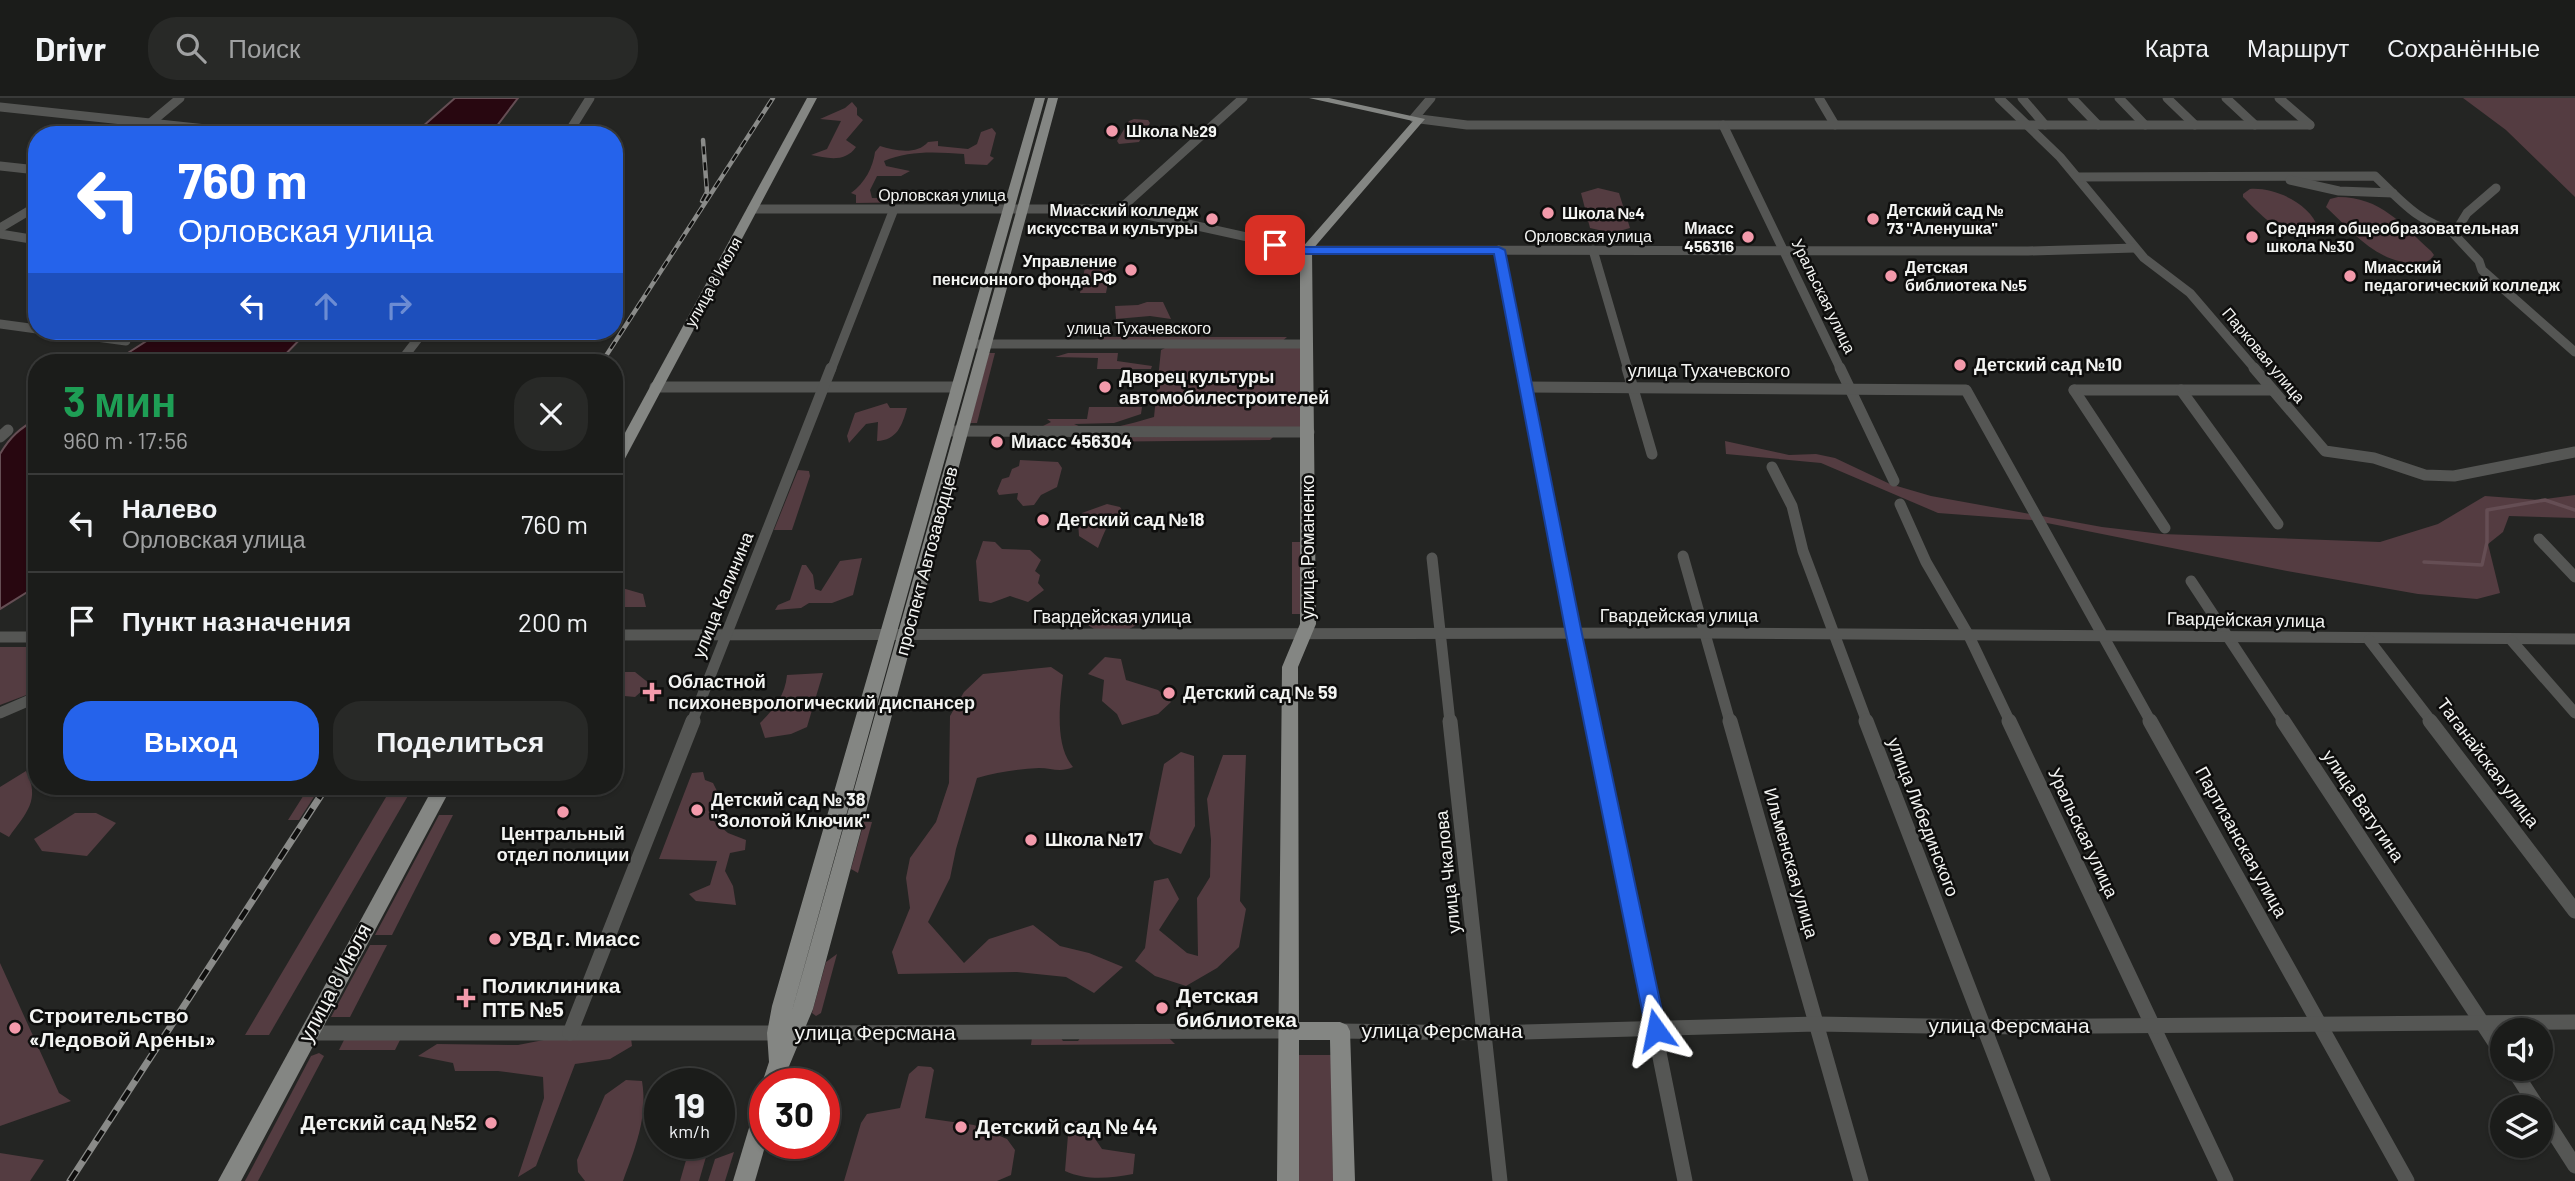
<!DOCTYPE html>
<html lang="ru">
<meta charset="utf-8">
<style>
:root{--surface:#1b1c1a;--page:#282927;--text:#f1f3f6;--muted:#a0a1a2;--line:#393a39;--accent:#2563eb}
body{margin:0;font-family:Barlow,sans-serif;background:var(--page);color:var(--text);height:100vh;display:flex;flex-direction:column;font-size:26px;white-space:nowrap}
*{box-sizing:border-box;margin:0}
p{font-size:23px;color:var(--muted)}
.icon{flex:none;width:38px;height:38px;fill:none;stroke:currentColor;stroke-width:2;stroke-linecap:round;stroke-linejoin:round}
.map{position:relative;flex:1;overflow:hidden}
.side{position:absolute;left:28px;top:256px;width:595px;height:441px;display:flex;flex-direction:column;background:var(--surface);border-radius:28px;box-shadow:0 2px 5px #0004,0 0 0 2px var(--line)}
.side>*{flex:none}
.top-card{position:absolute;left:28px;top:28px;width:595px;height:214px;border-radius:28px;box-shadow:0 2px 5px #0004,0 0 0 2px var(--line);background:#2563eb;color:#fff;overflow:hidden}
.controls{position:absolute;left:2490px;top:920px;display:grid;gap:14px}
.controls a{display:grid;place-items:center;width:63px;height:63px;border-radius:50%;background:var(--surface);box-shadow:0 2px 5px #0004,0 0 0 2px var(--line);font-size:35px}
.speed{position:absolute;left:644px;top:970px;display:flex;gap:14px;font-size:35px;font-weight:700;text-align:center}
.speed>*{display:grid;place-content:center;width:91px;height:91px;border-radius:50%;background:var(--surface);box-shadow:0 2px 5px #0004,0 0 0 2px var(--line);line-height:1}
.speed small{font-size:18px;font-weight:400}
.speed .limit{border:10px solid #d22;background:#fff;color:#111}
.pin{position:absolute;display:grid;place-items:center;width:60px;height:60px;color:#fff;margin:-30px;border-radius:14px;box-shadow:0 4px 10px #0006}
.me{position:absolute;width:77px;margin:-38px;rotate:348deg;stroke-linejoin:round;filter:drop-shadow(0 0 5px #0008)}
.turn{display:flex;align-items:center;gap:24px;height:147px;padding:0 35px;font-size:32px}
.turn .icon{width:91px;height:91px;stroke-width:2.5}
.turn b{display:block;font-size:49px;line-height:60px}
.lanes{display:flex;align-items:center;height:66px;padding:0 35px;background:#0003;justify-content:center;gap:35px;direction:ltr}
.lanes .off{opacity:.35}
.round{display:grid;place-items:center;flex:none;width:74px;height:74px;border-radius:28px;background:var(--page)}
.head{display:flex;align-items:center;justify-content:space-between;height:119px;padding:0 35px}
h1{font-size:42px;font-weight:700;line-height:52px;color:#1e9e55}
.cta{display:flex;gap:14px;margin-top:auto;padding:14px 35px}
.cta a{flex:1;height:80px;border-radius:28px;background:var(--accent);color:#fff;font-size:28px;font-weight:700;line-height:80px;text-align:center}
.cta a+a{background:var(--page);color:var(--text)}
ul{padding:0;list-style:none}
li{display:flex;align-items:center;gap:21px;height:98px;padding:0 35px;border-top:2px solid var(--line)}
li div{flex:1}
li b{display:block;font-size:26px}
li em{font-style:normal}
header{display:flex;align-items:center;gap:42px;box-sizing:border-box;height:98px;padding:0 35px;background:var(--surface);border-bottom:2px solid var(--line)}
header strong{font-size:33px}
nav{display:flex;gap:38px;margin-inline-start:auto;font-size:24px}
.search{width:490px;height:63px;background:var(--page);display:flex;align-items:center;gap:18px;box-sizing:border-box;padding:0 24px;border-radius:28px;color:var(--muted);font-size:26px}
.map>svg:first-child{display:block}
</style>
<header>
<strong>Drivr</strong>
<div class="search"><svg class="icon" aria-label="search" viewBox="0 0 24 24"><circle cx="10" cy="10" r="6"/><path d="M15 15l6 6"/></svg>Поиск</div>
<nav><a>Карта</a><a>Маршрут</a><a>Сохранённые</a></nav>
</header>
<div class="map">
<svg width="2575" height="1083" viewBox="0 0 2575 1083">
<rect width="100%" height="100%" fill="#242523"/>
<g fill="#543c41">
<path d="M2463,0H2575V99L2506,32Z"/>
<path d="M852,4L857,10V17L863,22L846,42L856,49C845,65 827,60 811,57L827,51L841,23L820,21L845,10Z"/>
<path d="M1134,21L1148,22L1150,25L1139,44L1119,46L1117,43L1129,23Z"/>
<path d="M992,30L996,35L990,58L994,60L987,67L965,66L964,56C938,54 909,52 884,63L886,68L910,73L901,78H877L870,92L872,100L923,101L926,104L856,105V97L851,95C865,85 873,69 875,54L880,48C895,53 917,57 928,44L938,43V48L968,51L977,46L981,34Z"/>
<path d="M1598,90L1619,95L1630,130L1612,135L1590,130L1581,95Z"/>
<path d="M2250,91C2275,89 2311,106 2318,130C2292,152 2260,116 2243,99V96Z"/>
<path d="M2338,99C2381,99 2401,126 2431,153L2434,157C2428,166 2419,166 2409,165C2373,161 2351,132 2326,109L2330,101Z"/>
<path d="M1087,159H1113L1106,195H1080Z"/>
<path d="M1147,204H1163L1171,221L1150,218L1116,221L1115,208L1138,207Z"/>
<path d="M1103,239H1287L1280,245L1091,243Z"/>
<path d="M1167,249H1302L1303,332H1280L1270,342L1080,344L1075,339L1043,328L1051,324L1047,321H1087L1089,309H1142L1141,316L1114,325L1074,326C1097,338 1131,325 1154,319L1161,252Z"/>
<path d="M989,255H995L977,325H970Z"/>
<path d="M1068,255H1118L1117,263L1152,268L1151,271H1097L1098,260L1055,259Z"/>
<path d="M887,305L890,310H907C902,328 897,342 877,343L878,324L866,326L849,345L847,338L855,315Z"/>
<path d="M1725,343L1789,357L1816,356L1835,360L1890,386L1931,398L2102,429L2162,436L2380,444L2438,426L2485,398L2539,402L2575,397V420L2509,418L2503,434L2488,446L2500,495L2477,501L2418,496L2287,473L2032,422L1938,415L1821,365L1726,356Z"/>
<path d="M1020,362L1058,364L1062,370L1057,389L1041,397L1034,407L1023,408L1017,401L1018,395L999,397L997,393L1002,381L1009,379L1012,371L1019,368Z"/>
<path d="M798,372L809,373L810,378L792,432H774Z"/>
<path d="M1107,406L1120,409L1123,414C1108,420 1104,436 1098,450L1079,438L1078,424L1082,415Z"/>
<path d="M983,443L995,444L1002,451L1030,452L1041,462L1035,473L1040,477L1038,485L1044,492L1028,504L1010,498L991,505L979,503L976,463Z"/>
<path d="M1292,444H1305L1306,516H1292Z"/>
<path d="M862,460L853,497L832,505H809L801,510L775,512L778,507L790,502L802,467H806L813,477L815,491L821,493L840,463Z"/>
<path d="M614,484L622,490L643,496L646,509H618L614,515Z"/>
<path d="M1074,515L1142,517L1140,525L1122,535H1100L1088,527H1071Z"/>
<path d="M0,549H37V593L0,607Z"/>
<path d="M1105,559L1121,561L1126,582L1158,592L1171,604L1158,616L1122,627L1117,616L1102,603L1104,582L1088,576Z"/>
<path d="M1051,569L1063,577C1060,604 1054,647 1073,669C1060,675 1052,670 1039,670C1018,671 997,674 977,680L956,751L950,780L928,824L964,865L989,841L1033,827L1060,848L1089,855L1123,869L1094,895L1066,879L1017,874L898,876L892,854L910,810L906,780L910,760L936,724L949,685L950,618L964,594L983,576Z"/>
<path d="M614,574H635L650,586L635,599L614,597Z"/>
<path d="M823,575L807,629L791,636L765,640L760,625C774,611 785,598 787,577Z"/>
<path d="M1181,654L1194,658L1195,728L1181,756L1154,746L1149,740L1164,666Z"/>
<path d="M1223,657H1246L1240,803L1246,811L1239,849L1217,870L1186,888L1155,878L1135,863L1145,850L1154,783L1168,780L1179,801L1159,832L1187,855L1198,858L1197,800L1210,779L1211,742L1207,701Z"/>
<path d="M26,673C41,702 26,715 9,739L0,734V689Z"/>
<path d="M703,674L705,682L713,685L720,699L709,719L728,735L746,742L745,752L730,755L725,773L733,788L736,807L696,803L689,796L710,787L717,763L659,761L692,675Z"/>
<path d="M284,688H321L299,722H288L307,692H282Z"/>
<path d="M389,694L409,696L269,937H245Z"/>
<path d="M75,715H96L116,725L87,758L42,753L34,741Z"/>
<path d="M439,717H453L392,837H375Z"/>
<path d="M864,724H872L858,775L851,771Z"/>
<path d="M370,847H387L350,919H331Z"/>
<path d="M837,856L821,915L816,918L812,915L826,864Z"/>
<path d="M0,865L59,995L71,1003L0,1028Z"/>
<path d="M630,932L632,948L610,961L575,966L536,1068L518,1079L544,1000L543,979L498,973H455L453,965L418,958L437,946L518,947L559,939Z"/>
<path d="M1032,939H1060L1063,943H1078L1081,939H1168L1175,946L1031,947Z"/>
<path d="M345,940H401L395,952H339Z"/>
<path d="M319,955L324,958L258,1083H245L311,958Z"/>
<path d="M1296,957H1331L1333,1083H1296Z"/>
<path d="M918,968L931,969L934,972L925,1020L974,1027L1007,1041L1015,1052L1011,1077L997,1083H844L861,1025L867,1016L900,1010L909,976Z"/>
<path d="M626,982L642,983C648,1020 635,1050 623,1083H585L578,1074L577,1062L605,997Z"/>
<path d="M1077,1023L1085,1026L1102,1051L1135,1056L1133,1076C1110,1080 1087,1083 1065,1073L1069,1025Z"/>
<path d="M691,1045H710L699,1083H680Z"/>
<path d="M734,1054L725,1083H708L715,1061Z"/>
<path d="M0,1055L44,1062L30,1083H0Z"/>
</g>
<g fill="#280710" stroke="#654e54" stroke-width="2">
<path d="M455,0H518L490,37H413Z"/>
<path d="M162,233H308L278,264H114Z"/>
<path d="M37,321V488L0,511V356C10,339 20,330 37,321Z"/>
</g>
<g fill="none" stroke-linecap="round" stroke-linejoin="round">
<path stroke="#654e54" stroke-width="3.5" d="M2424,464L2482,467L2487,444V412L2545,402L2575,412"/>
<g stroke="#555654" stroke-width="9">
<path d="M1819,0L1835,27"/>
<path d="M1999,0L2060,59L2144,160L2190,195L2256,272"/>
<path d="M2022,0L2045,27"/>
<path d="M2072,0L2098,27"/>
<path d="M2119,0L2145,27"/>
<path d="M2167,0L2195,27"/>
<path d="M2226,0L2255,27"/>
<path d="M2279,0L2310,27"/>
<path d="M0,9L263,37"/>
<path d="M1414,20L1431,0"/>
<path d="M1420,21L1467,27H2310"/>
<path d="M1723,27L1841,272"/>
<path d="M136,37L180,0"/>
<path d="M567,37L590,0"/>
<path d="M0,68L37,72"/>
<path d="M2077,79L2375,78C2399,101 2422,128 2456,133L2467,115L2496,90"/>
<path d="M2290,82L2339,93L2393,95"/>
<path d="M752,111H1120L1306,152L2028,153L2135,150"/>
<path d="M1120,111L1243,0"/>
<path d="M0,130L37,108"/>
<path d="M2451,133L2479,163L2482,172L2575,254"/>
<path d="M0,136L37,142"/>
<path d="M1499,152L1522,272"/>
<path d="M1593,152L1628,272"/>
<path d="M0,226L37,231"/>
<path d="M52,233L126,243"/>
<path d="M970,246H1307"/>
<path d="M400,264L424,233"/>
<path d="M831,272L894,111"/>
</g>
<g stroke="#555654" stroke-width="11">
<path d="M1522,270L1592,624"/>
<path d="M1627,270L1652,356"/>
<path d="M1840,270L1894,383"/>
<path d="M2254,270L2325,353L2374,360L2425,377L2454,378L2575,354"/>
<path d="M655,289H958"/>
<path d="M1526,289L1966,292L2151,624"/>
<path d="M2074,292H2272"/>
<path d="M2074,292L2165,430"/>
<path d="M2181,292L2278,426"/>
<path d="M946,333L1309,334"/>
<path d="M0,339L8,332"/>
<path d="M1772,369L1792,408L1803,453L1867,624"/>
<path d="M1900,406L1926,464L1969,538L2010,624"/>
<path d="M2539,441L2575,479"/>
<path d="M1683,458L1730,624"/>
<path d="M1432,460L1450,624"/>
<path d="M2191,483L2284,624"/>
<path d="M614,537L1705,535L2575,541"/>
<path d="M0,539H37"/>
<path d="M2369,542L2432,624"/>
<path d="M2512,543L2575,615"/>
<path d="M0,615L37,599"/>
<path d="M692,624L831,270"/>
</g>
<g stroke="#555654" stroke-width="15">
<path d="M1450,623L1500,1083"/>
<path d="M1592,623L1685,1083"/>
<path d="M1730,623L1861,1083"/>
<path d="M1866,623L2043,1083"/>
<path d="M2009,623L2226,1083"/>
<path d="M2150,623L2407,1083"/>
<path d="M2283,623L2502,955"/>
<path d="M2430,623L2575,813"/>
<path d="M1340,933L1485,935L1817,926L1983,929L2575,924"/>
<path d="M308,935H777"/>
<path d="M570,935L693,623"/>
<path d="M794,935L1288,933"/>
<path d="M2513,971L2538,1010"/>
<path d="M2541,1015L2575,1068"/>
</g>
<g fill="#848683" fill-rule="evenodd">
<path d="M807,0H817L621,368L614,372V355Z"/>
<path d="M1035,0H1045L790,920L1048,0H1058L813,911L782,985H765V992L762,985L769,964L767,935L772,908Z"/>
<path d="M1309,0H1329L1425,21L1312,152L1316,526L1298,569L1299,924H1340L1347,927L1350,933L1355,1083H1333L1330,942H1299V1083H1277L1282,569L1300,526V152L1413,23Z"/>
<path d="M434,688H452L241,1083H218Z"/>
<path d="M765,1000L766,1045L755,1083H733L755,1010L758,1003Z"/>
</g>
<defs>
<g id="rail-far1">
<path d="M702,103L707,94L703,42"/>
<path d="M602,264L773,0"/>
</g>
<path id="rail" d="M70,1083L327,688"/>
</defs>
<use href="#rail-far1" stroke="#8a8b89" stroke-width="4.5"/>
<use href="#rail" stroke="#8a8b89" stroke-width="7"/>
<use href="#rail-far1" stroke="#0e0e0d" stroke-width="2.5" stroke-dasharray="8" stroke-linecap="butt"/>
<use href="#rail" stroke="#0e0e0d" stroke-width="4.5" stroke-dasharray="12" stroke-linecap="butt"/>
</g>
<path fill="#2563eb" stroke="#184099" stroke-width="2" d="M1275,143L1306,149H1499L1505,152L1582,536L1666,932L1663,938L1656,941L1649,938L1646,932L1566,536L1494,156H1306L1270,149V144Z"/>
<g fill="#f39aab" stroke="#0e0e0d" stroke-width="2.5">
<circle cx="1112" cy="33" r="7"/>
<circle cx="1548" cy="115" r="7"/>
<circle cx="1212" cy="121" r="7"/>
<circle cx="1873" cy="121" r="7"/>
<circle cx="1748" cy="139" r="7"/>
<circle cx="2252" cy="139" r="7"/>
<circle cx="1131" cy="172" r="7"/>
<circle cx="1891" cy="178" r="7"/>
<circle cx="2350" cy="178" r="7"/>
<circle cx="1960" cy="267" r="7"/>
<circle cx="1105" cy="289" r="7"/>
<circle cx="997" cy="344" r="7"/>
<circle cx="1043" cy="422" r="7"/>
<path d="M648.5 583.5h7v7h7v7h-7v7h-7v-7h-7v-7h7z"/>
<circle cx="1169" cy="595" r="7"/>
<circle cx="697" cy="712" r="7"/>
<circle cx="563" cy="714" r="7"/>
<circle cx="1031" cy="742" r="7"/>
<circle cx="495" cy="841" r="7"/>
<path d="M462.5 889.5h7v7h7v7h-7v7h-7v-7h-7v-7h7z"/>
<circle cx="1162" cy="910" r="7"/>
<circle cx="15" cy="930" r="7"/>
<circle cx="491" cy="1025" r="7"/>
<circle cx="961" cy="1029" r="7"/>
</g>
<g text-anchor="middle" stroke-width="5" stroke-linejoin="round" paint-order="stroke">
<g font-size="16" font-weight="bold" fill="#f3f4f2" stroke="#0e0e0d" text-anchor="start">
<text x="1126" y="39">Школа №29</text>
<text x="1198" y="118" text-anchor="end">Миасский колледж<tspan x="1198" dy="18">искусства и культуры</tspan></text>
<text x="1887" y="118">Детский сад №<tspan x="1887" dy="18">73 "Аленушка"</tspan></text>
<text x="1562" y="121">Школа №4</text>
<text x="1734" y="136" text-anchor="end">Миасс<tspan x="1734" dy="18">456316</tspan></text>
<text x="2266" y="136">Средняя общеобразовательная<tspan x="2266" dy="18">школа №30</tspan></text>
<text x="1117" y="169" text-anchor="end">Управление<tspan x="1117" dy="18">пенсионного фонда РФ</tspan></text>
<text x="1905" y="175">Детская<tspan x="1905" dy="18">библиотека №5</tspan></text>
<text x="2364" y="175">Миасский<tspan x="2364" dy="18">педагогический колледж</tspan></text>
</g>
<g font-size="16" fill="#f3f4f2" stroke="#0e0e0d">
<text x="942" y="103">Орловская улица</text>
<text x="1588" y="144">Орловская улица</text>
<text transform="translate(713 184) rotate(-61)" y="6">улица 8 Июля</text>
<text transform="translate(1824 198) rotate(64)" y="6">Уральская улица</text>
<text x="1139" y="236">улица Тухачевского</text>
<text transform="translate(2264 257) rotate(50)" y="6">Парковая улица</text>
</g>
<g font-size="18" font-weight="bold" fill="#f3f4f2" stroke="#0e0e0d" text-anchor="start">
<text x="1974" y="273">Детский сад №10</text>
<text x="1119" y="285">Дворец культуры<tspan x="1119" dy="21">автомобилестроителей</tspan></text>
<text x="1011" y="350">Миасс 456304</text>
<text x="1057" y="428">Детский сад №18</text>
<text x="668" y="590">Областной<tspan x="668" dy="21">психоневрологический диспансер</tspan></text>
<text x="1183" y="601">Детский сад № 59</text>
<text x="711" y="708">Детский сад № 38<tspan x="711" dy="21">"Золотой Ключик"</tspan></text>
<text x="563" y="742" text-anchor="middle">Центральный<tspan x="563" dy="21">отдел полиции</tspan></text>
<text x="1045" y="748">Школа №17</text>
</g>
<g font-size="18" fill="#f3f4f2" stroke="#0e0e0d">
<text x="1709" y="279">улица Тухачевского</text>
<text transform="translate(1308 449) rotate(-90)" y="6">улица Романенко</text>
<text transform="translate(927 463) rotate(-75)" y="6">проспект Автозаводцев</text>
<text transform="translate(723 497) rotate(-68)" y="6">улица Калинина</text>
<text x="1679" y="524">Гвардейская улица</text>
<text x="1112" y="525">Гвардейская улица</text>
<text transform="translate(2246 522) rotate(1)" y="6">Гвардейская улица</text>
<text transform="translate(2488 665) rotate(53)" y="6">Таганайская улица</text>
<text transform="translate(2363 708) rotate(56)" y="6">улица Ватутина</text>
<text transform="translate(1923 719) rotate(69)" y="6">улица Либединского</text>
<text transform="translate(2083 735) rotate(65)" y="6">Уральская улица</text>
<text transform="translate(2241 744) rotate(61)" y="6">Партизанская улица</text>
<text transform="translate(1791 765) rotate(74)" y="6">Ильменская улица</text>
<text transform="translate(1448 774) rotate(-96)" y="6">улица Чкалова</text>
</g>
<g font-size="21" font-weight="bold" fill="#f3f4f2" stroke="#0e0e0d" text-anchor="start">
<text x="509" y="848">УВД г. Миасс</text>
<text x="482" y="895">Поликлиника<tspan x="482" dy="24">ПТБ №5</tspan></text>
<text x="1176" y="905">Детская<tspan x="1176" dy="24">библиотека</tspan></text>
<text x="29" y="925">Строительство<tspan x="29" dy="24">«Ледовой Арены»</tspan></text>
<text x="477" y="1032" text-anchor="end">Детский сад №52</text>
<text x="975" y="1036">Детский сад № 44</text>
</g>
<g font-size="21" fill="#f3f4f2" stroke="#0e0e0d">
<text transform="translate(335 885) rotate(-62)" y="7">улица 8 Июля</text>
<text x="2009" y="935">улица Ферсмана</text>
<text x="1442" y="940">улица Ферсмана</text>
<text x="875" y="942">улица Ферсмана</text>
</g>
</g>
</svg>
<div class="controls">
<a><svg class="icon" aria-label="sound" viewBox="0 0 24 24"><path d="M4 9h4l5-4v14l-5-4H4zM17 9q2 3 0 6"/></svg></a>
<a><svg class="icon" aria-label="layers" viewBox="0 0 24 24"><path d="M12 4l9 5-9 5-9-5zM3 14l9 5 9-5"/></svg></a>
</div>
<div class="speed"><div>19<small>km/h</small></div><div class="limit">30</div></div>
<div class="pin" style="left:1275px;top:147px;background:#d93025"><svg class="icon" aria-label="arrive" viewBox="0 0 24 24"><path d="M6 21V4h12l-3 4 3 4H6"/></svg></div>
<svg class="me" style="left:1656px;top:932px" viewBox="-20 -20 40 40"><path d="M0-17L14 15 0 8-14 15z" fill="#2563eb" stroke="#fff" stroke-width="4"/></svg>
<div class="top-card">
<div class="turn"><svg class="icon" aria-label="left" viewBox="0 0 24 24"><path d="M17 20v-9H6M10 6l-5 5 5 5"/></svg><div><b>760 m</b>Орловская улица</div></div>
<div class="lanes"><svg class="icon" aria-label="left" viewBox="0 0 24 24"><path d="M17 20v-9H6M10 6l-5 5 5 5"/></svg><svg class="icon off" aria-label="ahead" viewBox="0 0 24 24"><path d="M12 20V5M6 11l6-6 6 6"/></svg><svg class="icon off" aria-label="right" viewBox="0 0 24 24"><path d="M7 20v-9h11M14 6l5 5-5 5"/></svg></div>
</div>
<section class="side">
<div class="head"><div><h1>3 мин</h1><p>960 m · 17:56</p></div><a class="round"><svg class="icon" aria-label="close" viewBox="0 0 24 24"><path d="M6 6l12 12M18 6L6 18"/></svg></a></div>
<ul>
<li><svg class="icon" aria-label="left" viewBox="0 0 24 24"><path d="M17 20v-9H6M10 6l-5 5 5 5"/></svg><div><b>Налево</b><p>Орловская улица</p></div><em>760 m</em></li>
<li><svg class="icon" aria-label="arrive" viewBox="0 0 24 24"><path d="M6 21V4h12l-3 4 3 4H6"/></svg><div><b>Пункт назначения</b></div><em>200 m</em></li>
</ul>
<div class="cta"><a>Выход</a><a>Поделиться</a></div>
</section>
</div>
